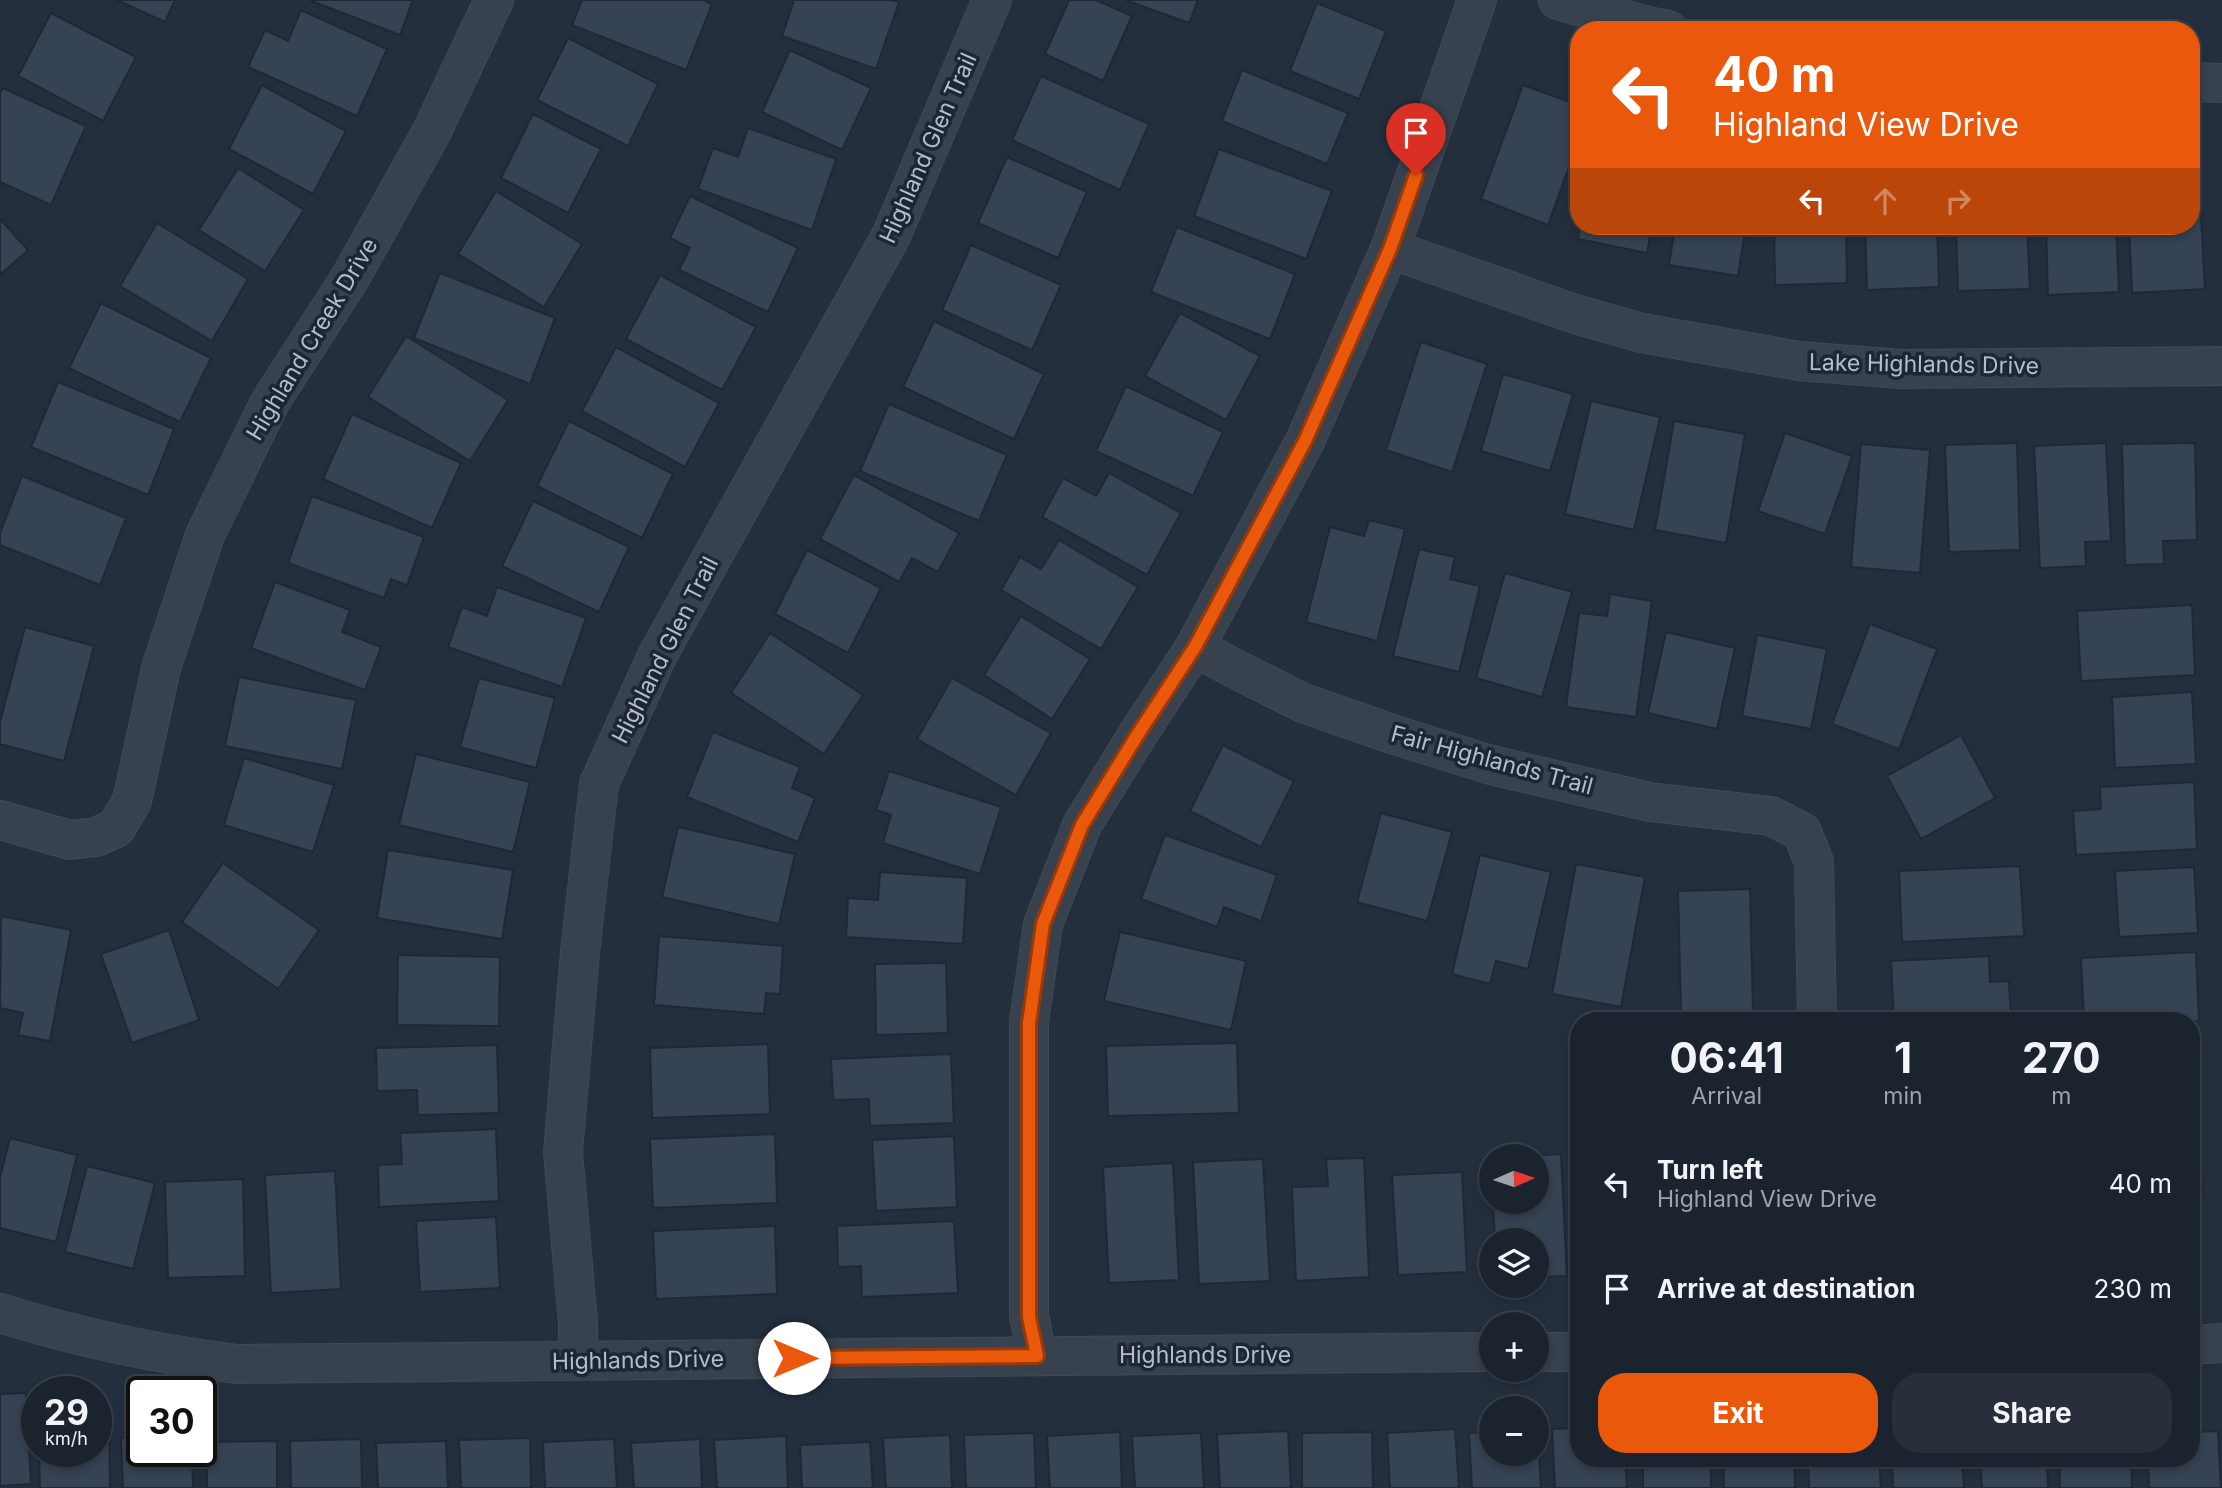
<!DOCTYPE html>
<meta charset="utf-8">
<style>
:root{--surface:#1b232e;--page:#282f3a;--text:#f1f3f6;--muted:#a0a4aa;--line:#39404a;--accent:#ea580c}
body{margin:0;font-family:Inter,sans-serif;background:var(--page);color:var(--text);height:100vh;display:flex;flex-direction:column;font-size:26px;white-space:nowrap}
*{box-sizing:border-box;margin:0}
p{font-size:23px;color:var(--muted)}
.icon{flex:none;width:38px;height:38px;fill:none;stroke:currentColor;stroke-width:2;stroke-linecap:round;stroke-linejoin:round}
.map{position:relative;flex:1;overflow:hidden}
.sheet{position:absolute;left:1570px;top:1012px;width:630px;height:455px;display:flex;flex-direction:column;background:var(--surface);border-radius:28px;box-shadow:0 4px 10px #0003,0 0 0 2px var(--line)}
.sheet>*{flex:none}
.banner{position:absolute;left:1570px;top:21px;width:630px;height:214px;border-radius:28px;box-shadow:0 4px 10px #0003,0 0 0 2px var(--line);background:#ea580c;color:#fff;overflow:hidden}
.needle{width:46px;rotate:87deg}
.fabs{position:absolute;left:1479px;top:1144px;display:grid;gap:14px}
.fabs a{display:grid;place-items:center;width:70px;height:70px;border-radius:50%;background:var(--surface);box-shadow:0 4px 10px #0003,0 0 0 2px var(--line);font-size:35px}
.speed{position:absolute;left:21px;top:1376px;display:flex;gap:14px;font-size:35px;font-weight:700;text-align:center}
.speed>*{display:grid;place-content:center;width:91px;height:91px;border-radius:50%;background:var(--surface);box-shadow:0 4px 10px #0003,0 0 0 2px var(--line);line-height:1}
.speed small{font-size:18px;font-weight:400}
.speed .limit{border:4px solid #111;border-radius:10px;background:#fff;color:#111}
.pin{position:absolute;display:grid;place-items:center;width:60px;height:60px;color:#fff;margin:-72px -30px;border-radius:50% 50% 50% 0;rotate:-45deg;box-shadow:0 0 7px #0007}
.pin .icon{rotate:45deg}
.me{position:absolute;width:77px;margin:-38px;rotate:90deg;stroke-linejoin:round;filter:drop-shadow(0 0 5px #0008)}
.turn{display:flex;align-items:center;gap:24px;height:147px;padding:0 28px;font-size:32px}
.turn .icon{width:91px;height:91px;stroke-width:2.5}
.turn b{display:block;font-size:49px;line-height:60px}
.lanes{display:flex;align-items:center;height:66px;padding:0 28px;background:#0003;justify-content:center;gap:35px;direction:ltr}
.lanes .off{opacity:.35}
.eta{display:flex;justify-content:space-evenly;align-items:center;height:119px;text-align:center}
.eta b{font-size:42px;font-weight:700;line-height:49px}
.primary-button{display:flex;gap:14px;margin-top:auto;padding:14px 28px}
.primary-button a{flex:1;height:80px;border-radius:28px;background:var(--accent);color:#fff;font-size:28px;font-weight:700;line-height:80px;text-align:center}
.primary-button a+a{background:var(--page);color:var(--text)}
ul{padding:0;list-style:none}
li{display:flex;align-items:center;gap:21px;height:105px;padding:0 28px}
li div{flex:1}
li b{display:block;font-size:26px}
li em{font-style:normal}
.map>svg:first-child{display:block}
</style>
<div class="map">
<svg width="2222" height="1488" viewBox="0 0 2222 1488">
<rect width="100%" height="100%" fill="#242f3e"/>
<g fill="#364354" stroke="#1f2835" stroke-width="2">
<path d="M117,0H175L165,22Z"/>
<path d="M309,0H413L400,35Z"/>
<path d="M582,0H702L712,4L686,70L572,25Z"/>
<path d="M794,0H892L899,2L876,69L782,36Z"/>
<path d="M1069,0H1096L1132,16L1103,81L1045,54Z"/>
<path d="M1125,0H1198L1189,23Z"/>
<path d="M1317,3L1386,31L1359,99L1290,71Z"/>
<path d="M301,10L387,49L357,116L248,67L265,30L288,41Z"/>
<path d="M51,13L136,57L103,121L18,76Z"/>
<path d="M568,38L658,84L628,146L537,100Z"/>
<path d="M790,50L871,88L842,150L762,112Z"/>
<path d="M1242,70L1348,113L1327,164L1222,121Z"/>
<path d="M1041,76L1149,124L1120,190L1012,140Z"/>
<path d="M262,85L346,131L313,194L229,149Z"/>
<path d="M1523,85L1578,105V142L1548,225L1481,199Z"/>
<path d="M3,88L86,126L51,205L0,182V93Z"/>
<path d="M533,114L601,149L568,213L501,178Z"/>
<path d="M748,128L836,159L812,230L698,189L713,148L738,157Z"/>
<path d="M1219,149L1332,191L1306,259L1194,216Z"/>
<path d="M1007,157L1087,192L1058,258L978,223Z"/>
<path d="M238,168L304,210L265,271L199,230Z"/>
<path d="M496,191L582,244L544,307L458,254Z"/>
<path d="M690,196L798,248L768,312L679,270L690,248L670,238Z"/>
<path d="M2200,196L2205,289L2132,293L2129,226H2191V197Z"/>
<path d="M0,219L28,250L0,275Z"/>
<path d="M157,223L248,279L212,341L120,286Z"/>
<path d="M1580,226H1652L1647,253L1578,239Z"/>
<path d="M1675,226H1746L1738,276L1669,265Z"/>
<path d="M1774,226H1846L1847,283L1775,285Z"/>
<path d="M1865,226H1937L1939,287L1867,290Z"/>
<path d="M1956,226H2027L2030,289L1958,291Z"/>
<path d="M2046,226H2116L2119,292L2048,295Z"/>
<path d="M1177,227L1295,274L1270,339L1151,292Z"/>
<path d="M971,245L1061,285L1032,350L942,310Z"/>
<path d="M440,273L555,318L530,384L414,338Z"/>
<path d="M660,275L756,327L722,390L626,339Z"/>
<path d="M101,303L211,358L180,422L69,368Z"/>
<path d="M1180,313L1260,356L1226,420L1145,376Z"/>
<path d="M934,321L1044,374L1014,439L903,387Z"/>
<path d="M406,336L508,400L470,461L368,397Z"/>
<path d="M1421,342L1487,364L1452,472L1386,450Z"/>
<path d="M616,347L719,403L685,467L582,411Z"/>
<path d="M1503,374L1573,394L1550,471L1481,451Z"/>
<path d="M58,382L174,429L148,495L31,447Z"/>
<path d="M1126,386L1223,432L1193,496L1096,451Z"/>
<path d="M1591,401L1660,417L1634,530L1565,514Z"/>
<path d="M889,404L1007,455L979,521L860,471Z"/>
<path d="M352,414L461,463L432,528L323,479Z"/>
<path d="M569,421L673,474L642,538L537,486Z"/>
<path d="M1674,421L1745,434L1726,543L1655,530Z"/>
<path d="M1785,433L1852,456L1825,534L1758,511Z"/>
<path d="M2017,443L2020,550L1949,552L1945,445Z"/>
<path d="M2106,443L2111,541L2085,542L2086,566L2040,568L2034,446Z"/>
<path d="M2195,443L2197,540L2163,541L2164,564L2125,565L2122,444Z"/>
<path d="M1861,444L1930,450L1920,573L1851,567Z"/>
<path d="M1109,473L1181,513L1147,575L1042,517L1063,478L1096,496Z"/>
<path d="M854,475L959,533L938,572L912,558L899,582L820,539Z"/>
<path d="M22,476L126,518L100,585L0,545V533Z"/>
<path d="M312,496L424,537L407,585L391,579L384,598L288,563Z"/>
<path d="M533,501L629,547L599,612L502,566Z"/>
<path d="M1369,520L1405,529L1377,641L1306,622L1330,527L1364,536Z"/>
<path d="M1059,540L1138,587L1101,649L1001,590L1020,557L1041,569Z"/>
<path d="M1419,549L1455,557L1450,579L1480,586L1459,672L1393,656Z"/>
<path d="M807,550L881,588L848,653L775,614Z"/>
<path d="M1505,573L1572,592L1542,697L1476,678Z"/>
<path d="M275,582L350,610L342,632L381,647L365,690L251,648Z"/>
<path d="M497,587L586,618L562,687L448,647L462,607L487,616Z"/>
<path d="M1610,594L1652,601L1636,717L1566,707L1579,613L1607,616Z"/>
<path d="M2192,605L2195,675L2081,681L2077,611Z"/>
<path d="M1021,616L1090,659L1052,719L984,675Z"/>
<path d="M1870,624L1937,649L1899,749L1832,724Z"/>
<path d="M25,627L94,646L64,761L0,744V722Z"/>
<path d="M1666,632L1735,648L1717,729L1648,713Z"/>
<path d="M770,633L863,695L824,754L731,693Z"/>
<path d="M1757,635L1827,649L1811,729L1742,716Z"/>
<path d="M239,677L356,700L342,769L225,746Z"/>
<path d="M479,678L555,698L536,768L460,747Z"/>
<path d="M952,678L1051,733L1016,795L917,739Z"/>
<path d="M2192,692L2196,764L2115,768L2112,697Z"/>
<path d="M713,732L800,767L792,788L815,798L798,842L687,797Z"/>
<path d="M1961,735L1995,798L1921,839L1887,776Z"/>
<path d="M1223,745L1294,781L1261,847L1190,811Z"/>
<path d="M416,754L530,782L513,852L399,825Z"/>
<path d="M244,758L334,785L313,852L224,825Z"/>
<path d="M889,771L1001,807L980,874L883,843L891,815L876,810Z"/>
<path d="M2194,782L2197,849L2076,855L2073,811L2101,809L2100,787Z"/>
<path d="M1381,813L1452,832L1427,921L1357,902Z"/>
<path d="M678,827L795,854L779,924L662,897Z"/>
<path d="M1165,835L1277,875L1261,921L1224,907L1217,927L1141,899Z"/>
<path d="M388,850L513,870L502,939L377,918Z"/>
<path d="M1480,855L1551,872L1528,969L1496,961L1490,984L1452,974Z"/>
<path d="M223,863L319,930L278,989L182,922Z"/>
<path d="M1576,864L1645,877L1621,1007L1552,994Z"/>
<path d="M2020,866L2024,936L1902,942L1899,871Z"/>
<path d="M2194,867L2198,933L2119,937L2115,871Z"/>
<path d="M880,872L967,878L963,944L846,937L848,898L878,900Z"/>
<path d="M1750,889L1753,1011L1681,1013L1678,891Z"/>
<path d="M1,916L71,930L50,1041L18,1035L23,1013L0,1008Z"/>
<path d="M169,930L199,1020L132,1043L101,954Z"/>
<path d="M1120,932L1246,961L1231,1030L1104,1001Z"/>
<path d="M659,936L783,946L780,994L766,993L764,1014L654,1005Z"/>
<path d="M2196,952L2199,1021L2084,1020L2081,958Z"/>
<path d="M398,955L500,957L499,1026L397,1025Z"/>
<path d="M1989,956L1990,982L2009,981L2011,1020H1894L1891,961Z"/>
<path d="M946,963L948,1033L876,1035L875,964Z"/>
<path d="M1237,1043L1239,1113L1108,1116L1106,1046Z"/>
<path d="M768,1044L770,1114L652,1118L650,1048Z"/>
<path d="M497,1045L499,1113L418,1115L417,1090L377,1091L376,1048Z"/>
<path d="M951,1054L954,1123L870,1126L869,1099L833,1100L831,1059Z"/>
<path d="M2198,1123L2202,1192L2191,1193V1124Z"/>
<path d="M496,1129L499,1201L379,1207L378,1165L402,1164L400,1133Z"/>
<path d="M775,1134L777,1203L653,1208L650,1139Z"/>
<path d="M954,1136L957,1207L876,1211L872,1140Z"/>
<path d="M10,1138L77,1155L56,1242L0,1228V1177Z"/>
<path d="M1561,1154L1567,1276L1536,1277V1241H1495L1493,1202H1536V1157H1509Z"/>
<path d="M1364,1158L1369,1277L1296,1281L1292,1187L1328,1186L1326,1159Z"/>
<path d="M1263,1159L1270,1281L1199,1284L1193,1162Z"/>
<path d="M1173,1163L1179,1280L1109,1283L1103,1167Z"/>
<path d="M87,1166L155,1183L133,1269L65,1252Z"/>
<path d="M335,1171L341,1289L271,1293L265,1175Z"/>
<path d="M1462,1172L1467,1272L1398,1275L1392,1175Z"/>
<path d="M243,1179L245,1276L168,1278L165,1182Z"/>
<path d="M496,1217L500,1288L420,1292L416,1221Z"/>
<path d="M954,1221L958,1293L862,1297L861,1266L838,1267L837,1226Z"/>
<path d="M775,1226L777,1294L656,1299L653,1231Z"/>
<path d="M26,1393L31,1484L0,1486V1394Z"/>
<path d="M96,1420H109L110,1488H40L39,1451H96Z"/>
<path d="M1578,1428V1458H1625L1627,1488H1555L1552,1429Z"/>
<path d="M1455,1429L1459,1488H1390L1387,1433Z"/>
<path d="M1536,1429H1538L1541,1488H1472L1469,1433L1491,1432V1454H1536Z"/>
<path d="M1288,1431L1291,1488H1220L1217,1434Z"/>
<path d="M2218,1431L2221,1488H2149L2148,1458H2191V1432Z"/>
<path d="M1120,1432L1122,1488H1050L1047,1436Z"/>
<path d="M1372,1432L1373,1488H1302V1433Z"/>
<path d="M1034,1433L1036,1488H966L964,1435Z"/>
<path d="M1201,1433L1204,1488H1135L1132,1436Z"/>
<path d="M950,1435L952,1488H886L883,1438Z"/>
<path d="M786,1436L788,1488H717L714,1440Z"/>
<path d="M142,1437V1451H192L193,1488H123L121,1438Z"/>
<path d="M530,1438L531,1488H461L459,1440Z"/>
<path d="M361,1439L362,1488H291L290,1441Z"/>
<path d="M614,1439L617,1488H545L543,1442Z"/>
<path d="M700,1439L702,1488H634L631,1443Z"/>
<path d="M277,1441V1488H207V1442Z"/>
<path d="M446,1441L448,1488H378L376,1443Z"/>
<path d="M870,1442L873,1488H802L800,1445Z"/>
<rect x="1643" y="1458" width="68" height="30"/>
<path d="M1723,1458H1794L1795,1488H1724Z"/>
<path d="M1808,1458H1879L1881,1488H1809Z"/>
<path d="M1892,1458H1962L1964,1488H1893Z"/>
<path d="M1980,1458H2047L2048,1488H1982Z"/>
<path d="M2059,1458H2131L2132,1488H2060Z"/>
</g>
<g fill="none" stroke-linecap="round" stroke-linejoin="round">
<defs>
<g id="minor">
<path d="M1558,0L1647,26L1668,30"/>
<path d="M2191,82L2222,83"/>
<path d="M1390,249L1575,314L1642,333L1799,361L1901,369L2222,366"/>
<path d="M1195,647L1224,663L1303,703L1395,735L1491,765L1650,802L1771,816L1802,832L1814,862L1817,1020"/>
<path d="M0,820L70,840L96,837L116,828L132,801L161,668L205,535L270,402L350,278L431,133L494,0"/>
<path d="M0,1313C77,1337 157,1354 237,1364L1491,1352"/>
<path d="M2191,1345L2222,1343"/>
<path d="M1536,1352H1578"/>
<path d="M1037,1356L1029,1316V1022L1043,924L1082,825L1138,734L1195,647L1305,441L1390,249L1477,0"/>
<path d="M578,1360V1323L563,1152L580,952L599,784L657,656L891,236L992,0"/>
</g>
</defs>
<use href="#minor" stroke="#414a57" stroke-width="40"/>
<use href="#minor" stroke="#38414e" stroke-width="38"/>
</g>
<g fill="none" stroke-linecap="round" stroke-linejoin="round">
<defs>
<path id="route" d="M794,1358L1037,1356L1029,1317V1023L1043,924L1082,825L1138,734L1195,647L1305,441L1390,249L1416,175"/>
</defs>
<use href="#route" stroke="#983908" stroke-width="18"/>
<use href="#route" stroke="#ea580c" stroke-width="12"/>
</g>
<g text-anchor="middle" stroke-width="7" stroke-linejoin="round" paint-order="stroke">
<g font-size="23" fill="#b4bcc9" stroke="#1d2633">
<text transform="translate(928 148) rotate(-66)" y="8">Highland Glen Trail</text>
<text transform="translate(312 339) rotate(-59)" y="8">Highland Creek Drive</text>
<text transform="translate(1924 364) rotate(1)" y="8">Lake Highlands Drive</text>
<text transform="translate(665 650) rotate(-63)" y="8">Highland Glen Trail</text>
<text transform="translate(1492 760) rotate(15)" y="8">Fair Highlands Trail</text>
<text x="1205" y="1363">Highlands Drive</text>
<text transform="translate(638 1360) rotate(-1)" y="8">Highlands Drive</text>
</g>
</g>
</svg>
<div class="fabs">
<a><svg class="needle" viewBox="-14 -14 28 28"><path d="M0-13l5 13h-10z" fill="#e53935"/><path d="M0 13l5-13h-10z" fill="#a0a4aa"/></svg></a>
<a><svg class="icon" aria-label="layers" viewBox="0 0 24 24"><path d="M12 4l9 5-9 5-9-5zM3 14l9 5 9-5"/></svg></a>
<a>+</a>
<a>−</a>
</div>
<div class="speed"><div>29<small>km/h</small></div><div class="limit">30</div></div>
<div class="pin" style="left:1416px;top:175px;background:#d93025"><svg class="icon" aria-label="arrive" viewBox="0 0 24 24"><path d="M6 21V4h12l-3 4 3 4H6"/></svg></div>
<svg class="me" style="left:794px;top:1358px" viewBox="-20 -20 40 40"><circle r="19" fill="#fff"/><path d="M0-13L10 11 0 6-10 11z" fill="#ea580c"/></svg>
<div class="banner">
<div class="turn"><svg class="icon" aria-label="left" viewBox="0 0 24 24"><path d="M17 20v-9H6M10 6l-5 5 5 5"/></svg><div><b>40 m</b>Highland View Drive</div></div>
<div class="lanes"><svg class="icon" aria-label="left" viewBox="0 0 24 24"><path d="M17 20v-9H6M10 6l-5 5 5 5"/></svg><svg class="icon off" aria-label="ahead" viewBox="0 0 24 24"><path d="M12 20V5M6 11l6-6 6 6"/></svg><svg class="icon off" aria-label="right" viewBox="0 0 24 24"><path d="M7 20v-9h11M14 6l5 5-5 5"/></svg></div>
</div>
<section class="sheet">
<div class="eta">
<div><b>06:41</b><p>Arrival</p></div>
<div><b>1</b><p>min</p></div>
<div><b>270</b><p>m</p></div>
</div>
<ul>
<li><svg class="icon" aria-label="left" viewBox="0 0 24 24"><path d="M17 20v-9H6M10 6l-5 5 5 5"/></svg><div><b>Turn left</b><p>Highland View Drive</p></div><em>40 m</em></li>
<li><svg class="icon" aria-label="arrive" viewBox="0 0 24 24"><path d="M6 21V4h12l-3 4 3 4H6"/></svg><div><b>Arrive at destination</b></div><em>230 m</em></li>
</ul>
<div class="primary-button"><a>Exit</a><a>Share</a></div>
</section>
</div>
